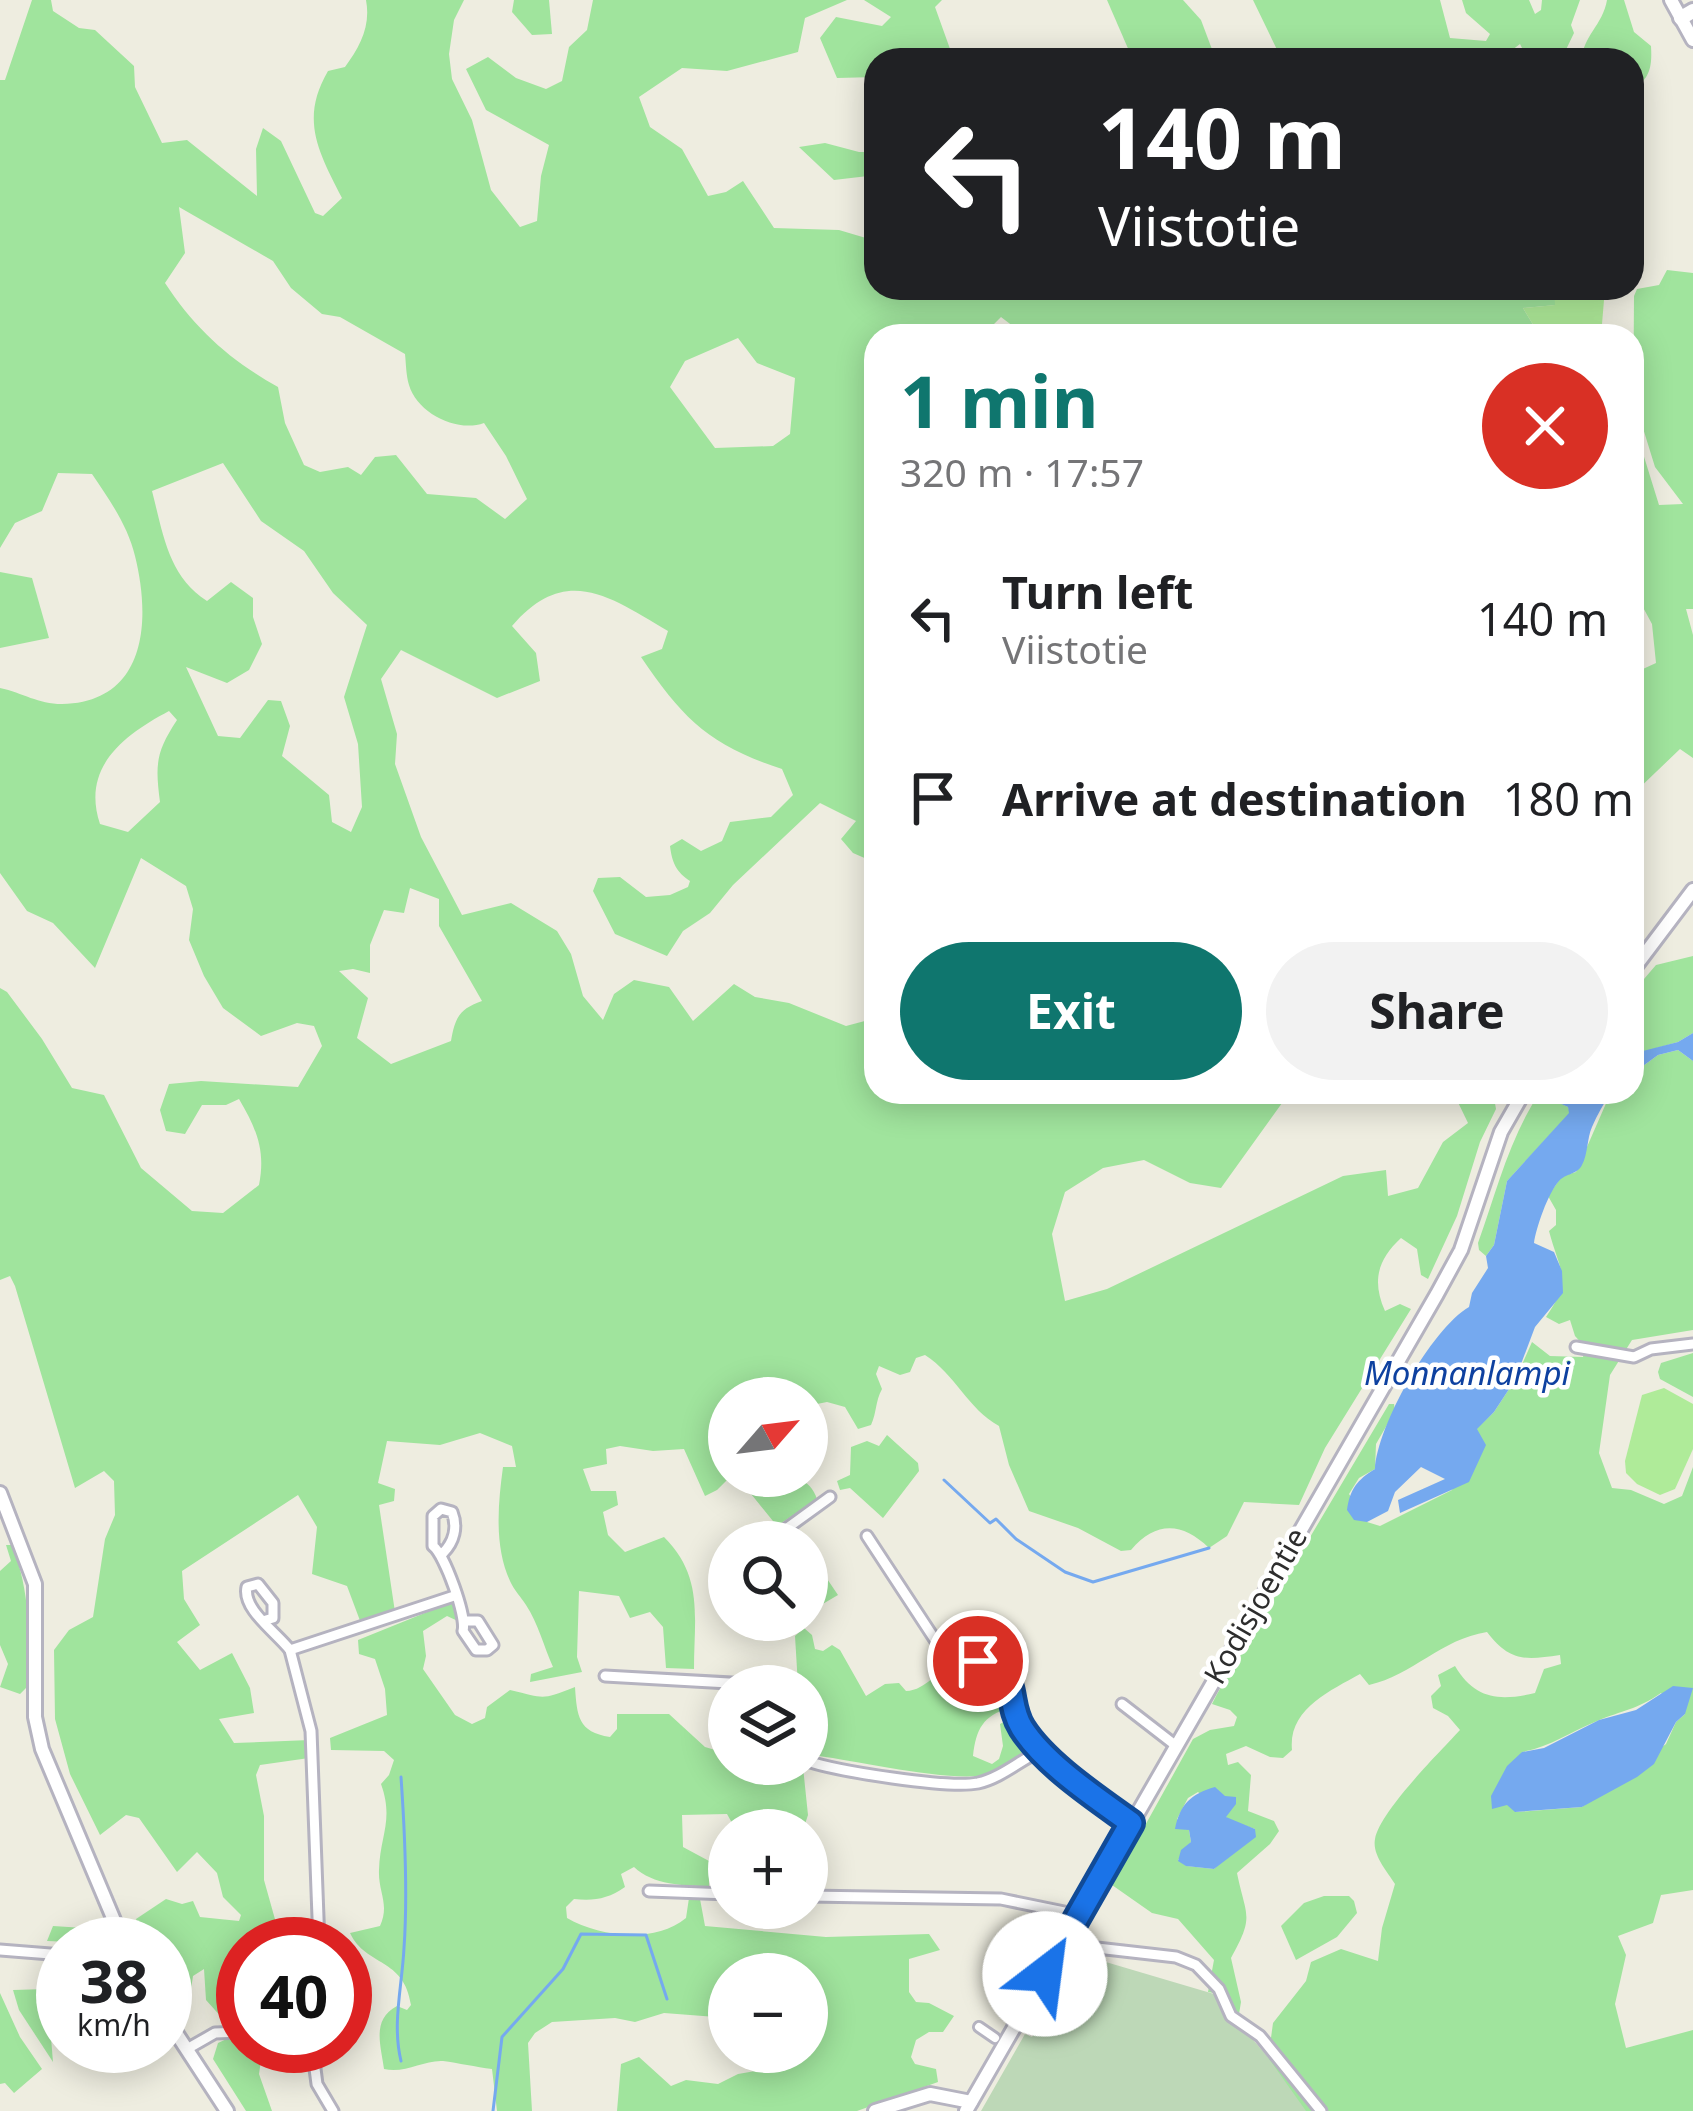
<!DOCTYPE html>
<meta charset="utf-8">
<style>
:root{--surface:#fff;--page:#f2f2f2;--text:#202124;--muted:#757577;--accent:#0f766e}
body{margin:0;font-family:"Noto Sans",sans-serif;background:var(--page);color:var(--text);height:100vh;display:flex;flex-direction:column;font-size:45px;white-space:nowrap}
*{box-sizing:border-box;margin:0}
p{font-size:39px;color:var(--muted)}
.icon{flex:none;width:66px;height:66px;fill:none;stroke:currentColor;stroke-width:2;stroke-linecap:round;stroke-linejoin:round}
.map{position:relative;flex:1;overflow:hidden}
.panel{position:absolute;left:864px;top:324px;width:780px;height:780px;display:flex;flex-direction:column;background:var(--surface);border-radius:36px;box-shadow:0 6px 30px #0003}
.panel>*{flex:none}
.banner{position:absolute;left:864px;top:48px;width:780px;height:252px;border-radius:36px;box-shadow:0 6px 30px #0003;background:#202124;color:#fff;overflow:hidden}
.needle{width:78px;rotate:62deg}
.tools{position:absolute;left:708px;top:1377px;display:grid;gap:24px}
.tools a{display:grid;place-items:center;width:120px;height:120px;border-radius:50%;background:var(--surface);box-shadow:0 6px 30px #0003;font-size:60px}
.speed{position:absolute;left:36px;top:1917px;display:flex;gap:24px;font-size:60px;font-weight:700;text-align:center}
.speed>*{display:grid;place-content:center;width:156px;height:156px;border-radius:50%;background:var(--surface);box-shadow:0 6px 30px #0003;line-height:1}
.speed small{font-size:30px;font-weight:400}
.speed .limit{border:18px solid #d22;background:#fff;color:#111}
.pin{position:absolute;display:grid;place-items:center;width:102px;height:102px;color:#fff;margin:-51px;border:6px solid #fff;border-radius:50%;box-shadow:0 3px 12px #0007}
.me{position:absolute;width:132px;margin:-66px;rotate:30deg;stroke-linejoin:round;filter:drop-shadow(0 0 9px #0008)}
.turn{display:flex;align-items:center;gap:42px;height:252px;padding:0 36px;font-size:54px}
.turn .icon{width:156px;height:156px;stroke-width:2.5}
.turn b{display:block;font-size:84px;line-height:102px}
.round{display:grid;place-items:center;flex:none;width:126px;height:126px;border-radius:63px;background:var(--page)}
.headline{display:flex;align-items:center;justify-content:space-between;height:204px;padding:0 36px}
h1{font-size:72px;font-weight:700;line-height:90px;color:var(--accent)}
.cta{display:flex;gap:24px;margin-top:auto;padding:24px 36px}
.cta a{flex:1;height:138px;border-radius:72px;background:var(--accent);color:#fff;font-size:48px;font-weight:700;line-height:138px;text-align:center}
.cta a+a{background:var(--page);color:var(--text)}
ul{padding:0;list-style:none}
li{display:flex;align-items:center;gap:36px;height:180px;padding:0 36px}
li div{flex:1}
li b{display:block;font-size:45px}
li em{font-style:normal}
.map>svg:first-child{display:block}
</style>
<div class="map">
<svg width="1693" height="2111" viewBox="0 0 1693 2111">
<rect width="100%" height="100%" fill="#eeede0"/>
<g fill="#a0e49d" fill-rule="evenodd">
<path d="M32,0H51L53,11L79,28L95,30L134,66L135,87L162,143L187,140L257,196L256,149L263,128L281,141L315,213L323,216L342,198C318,151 300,119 328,71L345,67C360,47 371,26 366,0H464L454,20L449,54L452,79L472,120L491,190L520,227L537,221L541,176L549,145L486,110L466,69L488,57L516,78L546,89L562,81L569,47L587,30L593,0H847L805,18L798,52L727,71L682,68L639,97L650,127L682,149L708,196L726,192L743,181L774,228L839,230L876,241V288H1554L1556,305L1523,308L1540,336H1119L1116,332L1086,327L1069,336H1026L1001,317L988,330L992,336H876V863L853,853L841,839L856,821L820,803L733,885L710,913L683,931L667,956L615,934L593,891L598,878L620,877L646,897L670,895L688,887L690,881C676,872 672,862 670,846L682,839L701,851L722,841L730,822L771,817L793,795L782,769C709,745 684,720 641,657L662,649L668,631C610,597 566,563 512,626L536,653L540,681L497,698L401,650L381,679L397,734L395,764L421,837L462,915L511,903L557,931L571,954L583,996L603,1020L614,994L634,980L669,987L693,1021L734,984L755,997L789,1003L846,1026L876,1018V1092H1290L1221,1188L1190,1183L1144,1160L1103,1168L1065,1192L1052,1234L1065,1301L1107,1289L1343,1176L1386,1170L1388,1196L1418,1188L1443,1142L1468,1123L1453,1092H1493L1496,1109L1480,1142L1457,1216L1428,1279L1421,1275L1417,1249L1401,1238C1377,1260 1372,1282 1385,1311L1400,1304L1411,1309L1325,1448L1299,1505L1244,1502L1227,1536L1209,1548C1182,1522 1156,1521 1131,1550L1121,1551L1078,1528L1029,1511L1009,1465L999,1426C968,1409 955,1374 925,1355L916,1358L910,1372L900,1375L879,1366L876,1374L882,1389C875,1402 877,1412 871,1425L858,1429L845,1407L827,1402L807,1406V1398H729V1476C759,1476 806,1464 817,1499L777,1526L739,1479L729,1478L717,1490L705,1496L684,1449L653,1451L620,1446L606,1449L607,1464L583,1469L591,1491H616L618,1505L603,1512L608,1535L625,1552L664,1537C704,1577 694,1617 694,1669L666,1668L663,1627L650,1612L630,1618L619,1596L579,1591L577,1657L582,1672L530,1682L531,1674L553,1667C544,1647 538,1623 526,1605C521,1597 514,1590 510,1581C494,1546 498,1504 503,1467H516L512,1446L480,1433L440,1445L387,1441L378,1483L395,1489L394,1501L379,1505L395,1612L362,1626L347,1586L312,1574L317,1527L298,1495L182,1571L184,1599L200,1625L177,1642L200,1670L232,1653L250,1688L254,1713L219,1719L234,1743L310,1740L309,1758L260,1765L256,1775L264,1816V1880L278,1930L243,1944V2020L223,2019L206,2000L204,1969L193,1976L191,1989L181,2001C161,1987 165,1966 165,1944H146L136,1919L166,1899L182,1904L193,1901L200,1917L239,1921L241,1915L223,1897L217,1873L197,1852L177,1872L139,1818L126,1815L100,1835L70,1774L55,1719L54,1650L69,1630L93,1617L105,1539L115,1515L114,1481L104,1471L75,1488L15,1286L10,1276L0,1280V988L7,992L42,1039L72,1088L104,1095L141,1168L192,1211L223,1213L259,1185C266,1150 256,1128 239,1099L226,1105H202L185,1134L166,1131L160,1110L169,1084L201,1081L298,1087L322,1046L314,1026L297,1023L261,1036L223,1008L204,976L189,940L193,909L186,886L141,858L95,968L53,923L27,911L0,873V688C23,693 38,704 62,704C147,702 151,620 135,556C128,526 109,499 92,474L58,473L42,511L15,523L0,548V80H5ZM179,207L273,261L291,288L322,314L340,317L405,354C406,363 406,375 409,385C417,413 457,433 484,423L506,456L527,499L505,519L476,498L427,494L396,455L375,457L361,475L348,467L320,472L304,465L285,423L278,387C231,361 195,329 165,283L185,253ZM738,338L757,363L795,378L790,434L773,446L715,448L670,387L685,361ZM223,463L261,521L304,551L333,593L367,625L344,697L358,744L362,807L351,832L332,822L329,795L282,756L290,726L281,701L268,700L240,738L218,736L186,667L227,683L249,670L262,644L253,617V598L231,582L207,601C168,576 163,533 152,491ZM169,711L177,720C156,752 155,764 160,802L128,832L100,824C81,767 124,735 169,711ZM410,888L439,899V926L482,1001C459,1009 455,1018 451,1041L391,1064L357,1038L368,998L339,971L353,969L370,973V945L384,910L404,913Z"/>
<path d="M514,0H549L552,34L532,35L512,12Z"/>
<path d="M864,0H942L935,7L954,60H876V77L837,78L820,38L836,17L882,26L891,17Z"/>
<path d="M1107,0H1183L1201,20L1216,60H1133Z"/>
<path d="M1253,0H1440L1450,38L1486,41L1490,34L1466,13L1462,0H1529L1535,14L1541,10L1542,0H1580L1571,25L1574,33L1561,60H1528L1520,44L1499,60H1282Z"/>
<path d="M1607,0H1624L1634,32L1651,46C1652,63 1651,77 1637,86L1639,110L1632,124V60H1582C1582,37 1603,25 1607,0Z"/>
<path d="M825,143L859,152H876V189L868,176L834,180L799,147Z"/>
<path d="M1667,270L1693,273V609H1686L1693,635V758L1680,749L1632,795V674L1656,663L1652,624L1632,587L1634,296L1637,289L1659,285ZM1638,412L1655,467L1683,504L1659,505L1632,418Z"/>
<path d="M0,572L32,578L49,638L0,648Z"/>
<path d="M1693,956V1033L1678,1042L1632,1055V993L1656,965Z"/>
<path d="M1678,1050L1693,1061V1330L1632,1340L1610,1375L1599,1453L1612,1488L1631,1490L1664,1504L1682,1496L1693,1467V1890L1661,1895L1653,1923L1618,1936L1626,1955L1615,2004L1626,2048L1693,2030V2111H1303L1266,2075L1273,2023L1306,1981L1311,1962L1341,1949L1378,1961L1382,1928L1395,1884C1387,1871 1372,1855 1375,1839C1380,1811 1440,1752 1460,1730L1448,1716L1433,1708L1431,1696L1441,1686L1438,1675L1455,1666C1475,1700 1500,1701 1535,1693L1544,1669L1561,1664L1560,1655C1525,1660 1510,1662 1487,1632C1441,1639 1413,1675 1369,1685L1360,1674C1330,1691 1288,1709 1292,1750L1283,1758L1270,1757L1246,1746L1226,1754L1228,1765L1238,1762L1251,1775L1248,1811L1274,1821L1279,1831L1270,1844L1237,1873C1246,1917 1255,1915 1231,1958L1241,2002L1237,2026L1214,1993L1208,1992L1214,1960L1178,1919L1152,1913L1112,1885L1193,1739L1210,1730L1234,1726L1237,1717L1230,1710L1212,1704L1217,1694L1389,1404H1394L1395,1411L1376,1444L1375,1469L1359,1478L1349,1494L1367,1522L1380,1526L1452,1490L1476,1429L1494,1412L1515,1380L1532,1342L1550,1356L1583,1357L1585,1347L1575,1336L1570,1320L1559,1324L1546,1317C1573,1278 1560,1273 1549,1231L1556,1225V1210L1548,1196L1562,1176L1576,1172L1611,1092H1632V1074L1658,1055ZM1661,1693L1685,1714L1676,1722L1666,1744L1582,1807L1516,1812L1507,1804L1522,1752C1550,1747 1570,1732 1597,1721C1623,1710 1636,1710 1661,1693ZM1198,1792L1229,1820L1255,1829L1214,1869L1187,1866L1178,1860L1191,1842L1189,1830L1177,1819L1188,1798Z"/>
<path d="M1540,1092H1560L1558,1102L1568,1107L1570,1113L1507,1181L1494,1245L1486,1256L1479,1250L1478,1243C1497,1190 1509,1139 1540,1092Z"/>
<path d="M1693,1353V1397L1660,1379L1658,1372L1661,1363Z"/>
<path d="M887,1435L918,1463L919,1471L883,1518L850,1488L840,1490L837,1481L850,1475L851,1447L867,1441L879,1446Z"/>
<path d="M6,1545H12C30,1590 31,1640 26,1688L20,1694L0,1687L8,1664L0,1645V1571L11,1561Z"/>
<path d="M817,1564L838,1595L821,1605L811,1596L807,1598V1569Z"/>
<path d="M452,1602L461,1608L460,1622L447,1616L423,1631L426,1656L423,1669L455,1715L472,1724L485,1718L487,1707L510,1690C546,1698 539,1701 575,1687C577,1716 578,1732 610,1737L617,1729V1714H669L705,1747L729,1754V1764L803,1767L808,1815L803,1830H736L727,1814L682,1815L683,1847L709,1861V1886C684,1886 653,1885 634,1867L621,1874L625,1887C608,1899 594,1901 574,1899L566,1907L567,1918C600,1937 654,1944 686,1918L689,1898L700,1899L705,1926L826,1937L929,1934L940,1950L909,1959V1992L916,2002L929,2003L954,2016L943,2032H929L916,2040L911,2057L915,2064L936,2069L938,2082L857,2111H617L621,2064L639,2057L671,2086L686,2080L718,2084L738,2074L789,2065L792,2052H807V1974H729V2018L664,2013L635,2022L615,2018L552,2022L535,2033L528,2043L532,2111H497L492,2069C476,2067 458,2063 443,2061C423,2060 405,2074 384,2069C381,2045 371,2020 397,2006L407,2010L411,2005C404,1957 366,1967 350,1933L380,1926C390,1904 378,1892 379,1870C380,1835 394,1820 381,1784L389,1775L394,1760L384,1751L331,1750L330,1738L387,1715L385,1689L375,1659L359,1654L358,1640Z"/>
<path d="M804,1628L812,1635L815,1649L823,1651L832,1645L840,1650L866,1696L885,1684L899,1683L906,1691C931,1690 940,1659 968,1670L956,1689L967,1702L1008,1695L1009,1708C983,1716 976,1729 973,1756L992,1764L999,1759L1003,1746L1000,1724L1011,1718L1031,1749C1019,1757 1004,1770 990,1774C956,1784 858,1761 819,1756L807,1741V1686H798L795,1636Z"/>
<path d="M1324,1896H1349L1354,1901L1357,1913L1337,1937L1296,1960L1281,1926L1304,1903Z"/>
<path d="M107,1924L117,1944L47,1941L53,1926L84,1928Z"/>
<path d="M47,1989L53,2062L19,2010L13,1990Z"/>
<path d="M0,1993L20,2037L42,2069L14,2093L5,2083L0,2084Z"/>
<path d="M235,2035H243V2046H263L259,2074L272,2111H246L213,2059L218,2043Z"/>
</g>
<path fill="#bdd8b7" d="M1072,1952L1214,1994L1267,2056L1306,2111H981L1025,2034L1032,2037L1044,2015L1039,2011L1068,1965Z"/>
<g fill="#afeb99">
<path d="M1554,288H1605L1601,336H1540L1523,308L1555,305Z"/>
<path d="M1664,1388L1693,1404V1449L1675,1489L1660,1495L1637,1484L1626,1473L1625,1461L1642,1395Z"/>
</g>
<g fill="#75a9ef">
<path d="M1693,1033V1061L1678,1050L1658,1055L1632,1074L1635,1053L1678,1042Z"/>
<path d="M1560,1092H1611C1604,1103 1597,1115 1592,1127C1587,1138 1588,1154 1582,1165C1577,1175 1566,1173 1559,1181C1548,1193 1536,1228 1534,1243L1554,1252L1562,1271L1563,1293L1535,1327L1515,1380L1494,1412L1477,1429L1486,1445L1469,1482L1400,1513L1398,1500L1445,1479L1421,1467L1395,1492L1388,1511L1367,1522L1354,1520L1347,1510C1350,1489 1357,1480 1375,1469C1377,1427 1431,1329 1469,1307L1472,1293L1488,1268L1486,1256L1494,1245L1507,1181L1569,1113L1568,1107L1557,1102Z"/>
<path d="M1673,1686L1693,1688L1685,1714L1676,1722L1654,1764L1637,1777L1582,1807L1515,1812L1507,1805L1492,1809L1491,1796L1507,1766L1522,1752L1544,1748L1599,1720L1636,1710Z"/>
<path d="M1215,1787L1225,1796L1236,1797V1804L1226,1817L1255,1829L1256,1837L1214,1869L1186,1866L1178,1861L1181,1850L1191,1842L1189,1830L1175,1829C1180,1804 1191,1794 1215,1787Z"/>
</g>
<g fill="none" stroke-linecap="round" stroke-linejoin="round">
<g stroke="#75a9ef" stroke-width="3">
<path d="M944,1480L990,1523L996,1519L1016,1539L1065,1572L1093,1582L1209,1548"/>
<path d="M401,1777C405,1834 408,1892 404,1948C402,1987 392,2024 401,2061"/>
<path d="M493,2111L502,2037L563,1969L581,1934L646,1935L667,1999"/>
</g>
<defs>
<path id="pedestrian" d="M979,2027L995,2038"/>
<g id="minor">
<path d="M1576,1347L1634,1357L1651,1349L1693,1344"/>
<path d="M867,1536L945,1655L955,1661L987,1663L1003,1674L1013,1694L1017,1721L1038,1752L1131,1823"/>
<path d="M768,1542L830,1497"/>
<path d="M443,1553C454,1542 458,1527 452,1512L441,1509L433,1516V1546C445,1555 467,1617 463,1631L476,1650H487L493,1645L478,1621H466"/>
<path d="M266,1620L273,1618V1603L258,1584L247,1587C242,1609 276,1632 290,1650"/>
<path d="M605,1676L784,1686"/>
<path d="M1122,1704L1175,1745"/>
<path d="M807,1761C837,1771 948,1789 978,1783C1000,1778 1018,1762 1038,1752"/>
<path d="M649,1891L729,1894"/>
<path d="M807,1896L1001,1899L1079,1915"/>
<path d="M319,1944L311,1731L290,1650L454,1596"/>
<path d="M1062,1944L1176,1957L1196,1965L1219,1989L1231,2016L1260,2036L1321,2111"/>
<path d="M0,1950L63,1955"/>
<path d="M312,2046L317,2084L333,2111"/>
<path d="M187,2049L215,2033L243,2032"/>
</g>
<g id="tertiary">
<path d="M1671,0L1693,40"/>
<path d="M1632,971L1693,890"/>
<path d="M0,1493L35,1584V1717L42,1749L124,1944"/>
<path d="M165,2016L227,2111"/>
<path d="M875,2111L930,2094L971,2102"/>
<path d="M966,2111L1437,1294L1461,1250L1501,1132L1524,1092"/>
</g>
<path id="secondary" d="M1681,18L1693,11"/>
</defs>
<use href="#pedestrian" stroke="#b5b3c0" stroke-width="14"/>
<use href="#minor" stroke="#b5b3c0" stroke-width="15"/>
<use href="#tertiary" stroke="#b5b3c0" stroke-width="18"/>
<use href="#secondary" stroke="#b5b3c0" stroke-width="20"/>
<use href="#pedestrian" stroke="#fff" stroke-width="8"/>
<use href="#minor" stroke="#fff" stroke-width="9"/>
<use href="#tertiary" stroke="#fff" stroke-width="12"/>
<use href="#secondary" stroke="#fff" stroke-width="14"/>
</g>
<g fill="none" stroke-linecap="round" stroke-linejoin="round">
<defs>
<path id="route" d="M978,1661C1023,1673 1004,1699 1022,1728C1045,1764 1095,1797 1131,1823L1045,1974"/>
</defs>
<use href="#route" stroke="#114b97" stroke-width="30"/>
<use href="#route" stroke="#1a73e8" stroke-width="21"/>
</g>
<g text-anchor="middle" stroke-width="9" stroke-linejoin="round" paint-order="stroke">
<g font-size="30" fill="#2d2d2d" stroke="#fff">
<text transform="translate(1256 1606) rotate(-60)" y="10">Kodisjoentie</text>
</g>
<g font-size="33" font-style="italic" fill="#0e41a0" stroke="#fff">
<text x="1467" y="1385">Monnanlampi</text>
</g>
</g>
</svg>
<div class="tools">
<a><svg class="needle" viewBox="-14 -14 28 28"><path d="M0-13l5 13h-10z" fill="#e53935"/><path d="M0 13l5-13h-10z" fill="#757577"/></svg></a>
<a><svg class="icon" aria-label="search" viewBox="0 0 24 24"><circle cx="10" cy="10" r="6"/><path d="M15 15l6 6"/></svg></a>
<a><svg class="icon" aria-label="layers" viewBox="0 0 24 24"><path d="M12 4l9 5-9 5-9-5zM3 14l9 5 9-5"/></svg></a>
<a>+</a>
<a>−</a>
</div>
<div class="speed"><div>38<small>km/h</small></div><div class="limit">40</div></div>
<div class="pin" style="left:978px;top:1661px;background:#d93025"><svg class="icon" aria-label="arrive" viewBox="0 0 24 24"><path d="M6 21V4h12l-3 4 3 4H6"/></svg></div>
<svg class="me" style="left:1045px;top:1974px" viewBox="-20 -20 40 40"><circle r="19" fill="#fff"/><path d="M0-13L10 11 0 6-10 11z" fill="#1a73e8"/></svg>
<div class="banner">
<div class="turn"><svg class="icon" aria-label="left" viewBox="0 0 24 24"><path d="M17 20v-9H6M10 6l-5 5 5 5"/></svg><div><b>140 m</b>Viistotie</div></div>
</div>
<section class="panel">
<div class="headline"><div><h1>1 min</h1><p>320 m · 17:57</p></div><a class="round" style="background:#d93025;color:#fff"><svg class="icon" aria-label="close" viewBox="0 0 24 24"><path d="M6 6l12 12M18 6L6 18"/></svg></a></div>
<ul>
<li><svg class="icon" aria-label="left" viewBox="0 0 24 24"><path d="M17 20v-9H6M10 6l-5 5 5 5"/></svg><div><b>Turn left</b><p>Viistotie</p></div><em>140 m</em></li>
<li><svg class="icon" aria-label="arrive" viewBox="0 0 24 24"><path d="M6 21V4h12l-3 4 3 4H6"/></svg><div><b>Arrive at destination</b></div><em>180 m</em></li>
</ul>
<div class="cta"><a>Exit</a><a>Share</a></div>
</section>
</div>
